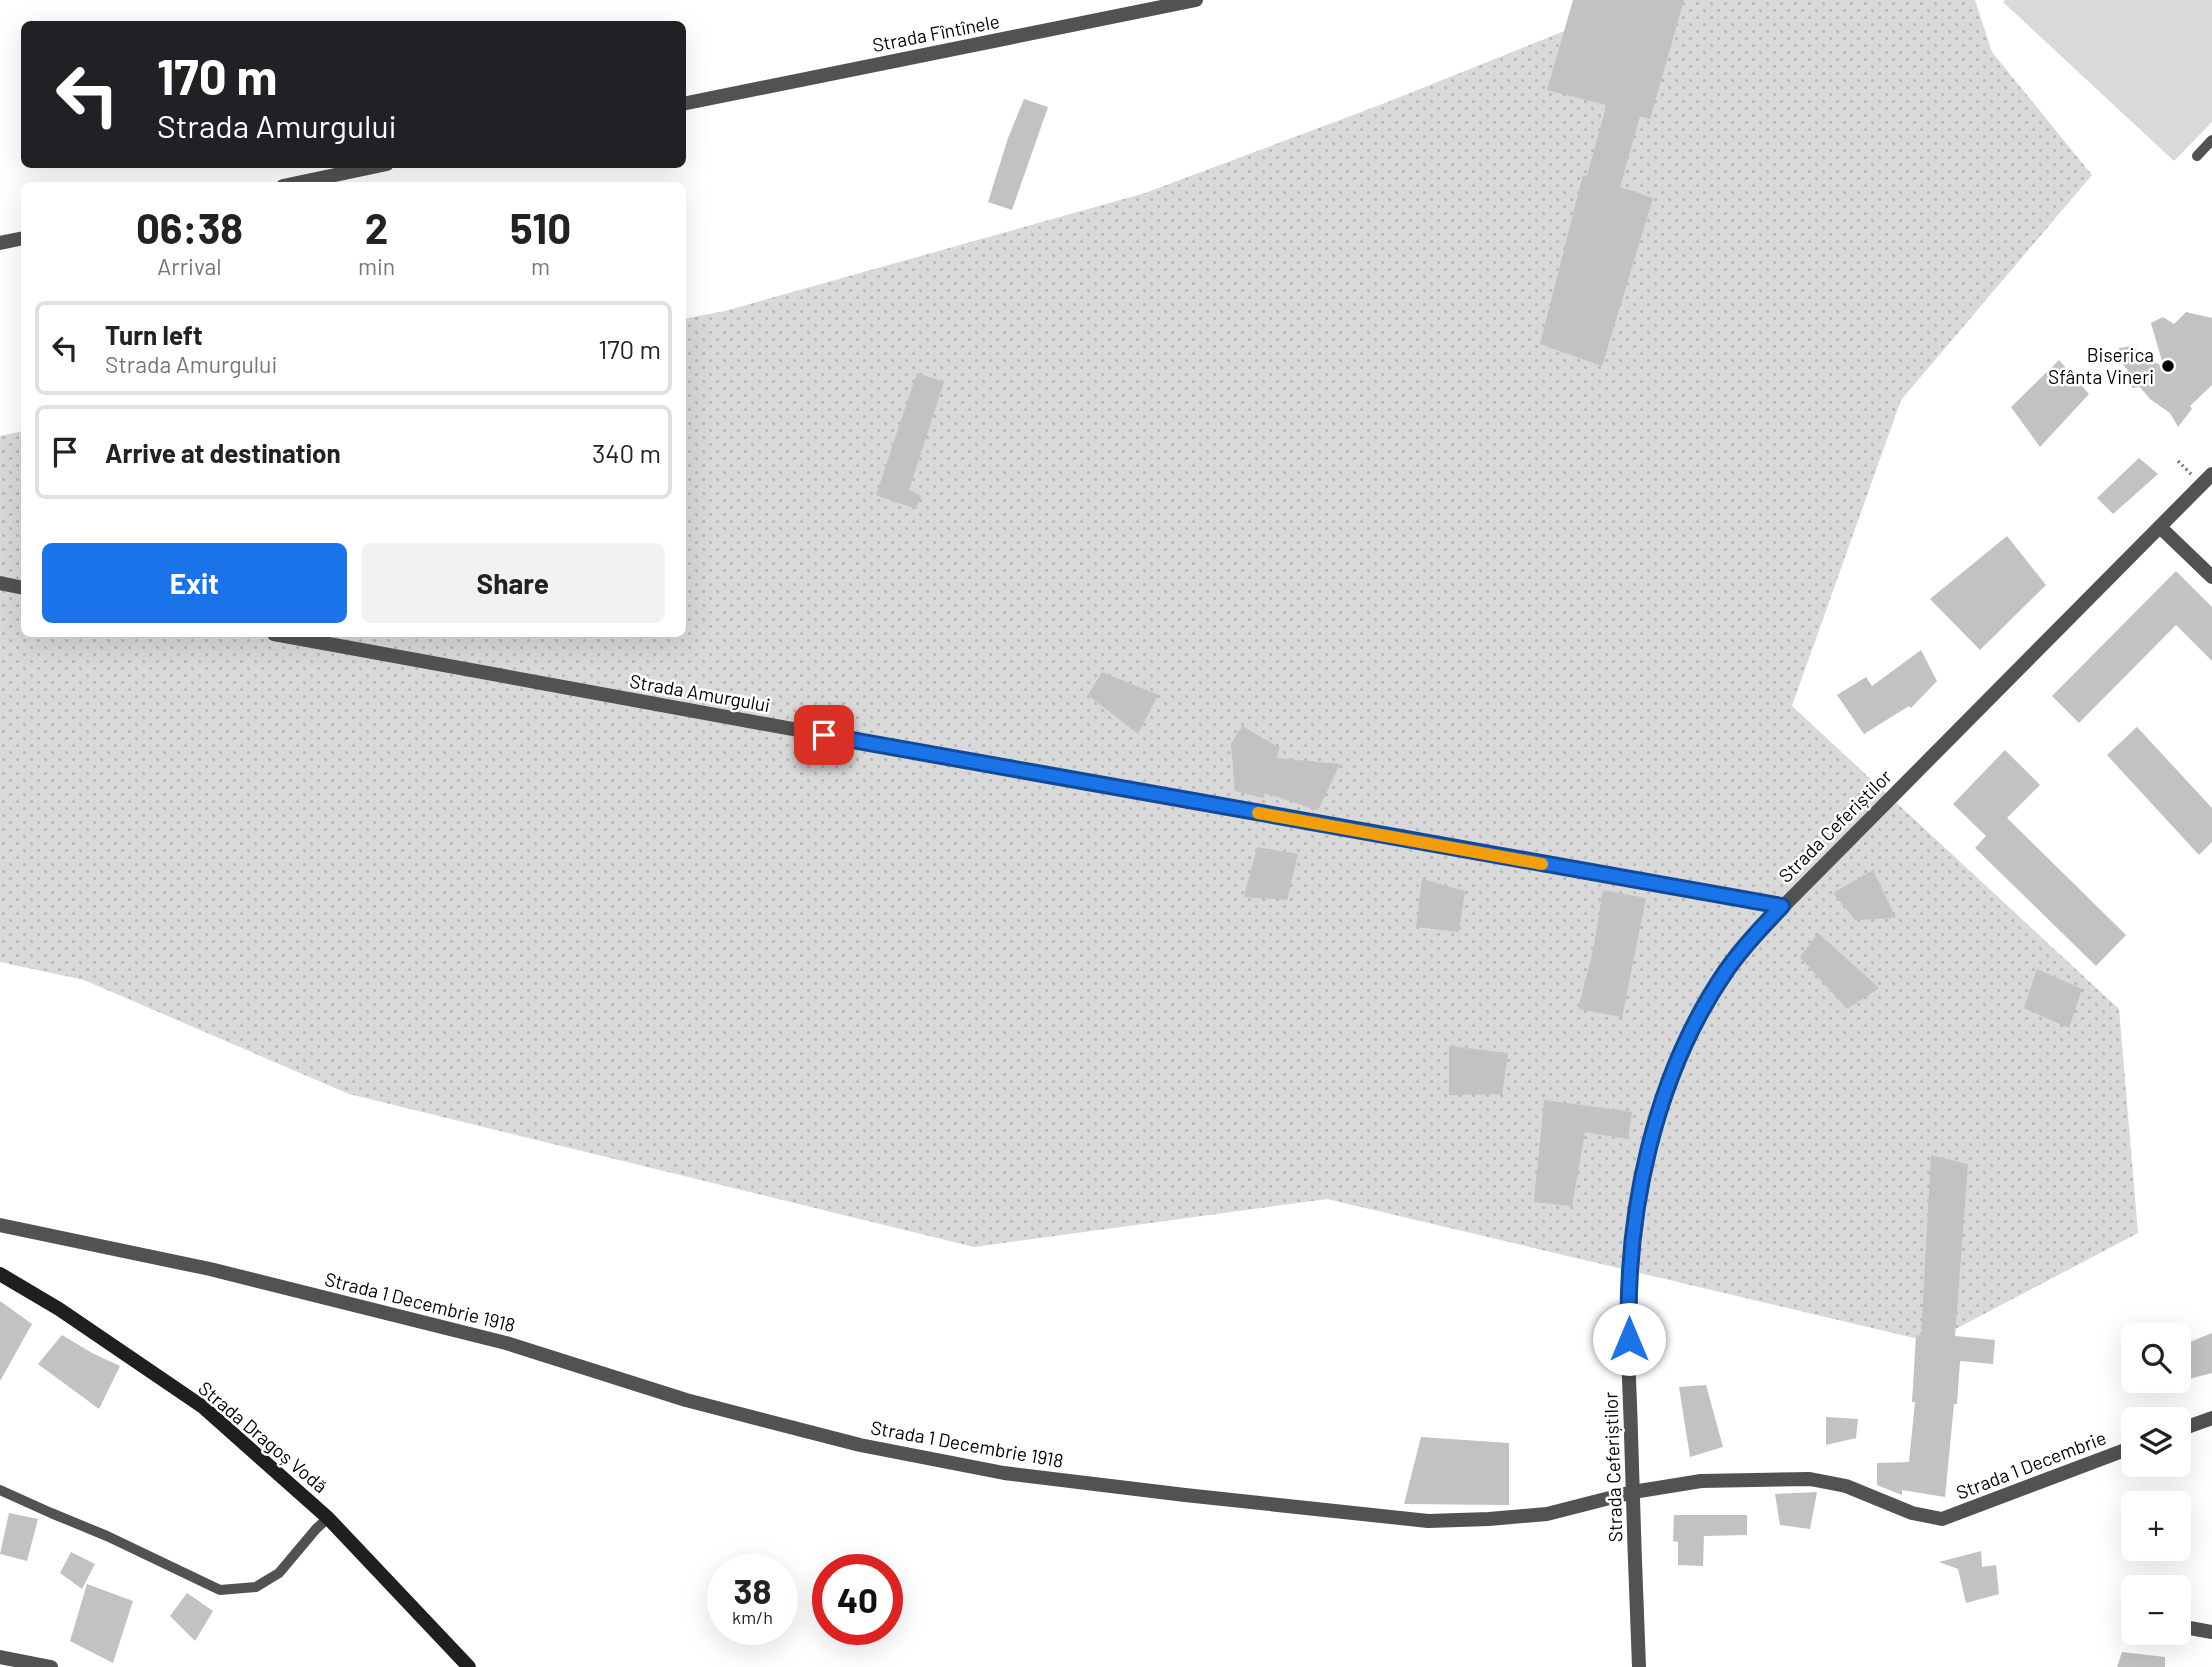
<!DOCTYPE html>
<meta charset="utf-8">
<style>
:root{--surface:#fff;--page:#f2f2f2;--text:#222;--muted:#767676;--line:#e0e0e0;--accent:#1a73e8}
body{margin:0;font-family:Barlow,sans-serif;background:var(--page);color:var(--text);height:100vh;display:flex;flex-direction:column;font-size:26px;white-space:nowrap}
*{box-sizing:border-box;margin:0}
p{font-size:23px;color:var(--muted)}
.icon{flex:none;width:38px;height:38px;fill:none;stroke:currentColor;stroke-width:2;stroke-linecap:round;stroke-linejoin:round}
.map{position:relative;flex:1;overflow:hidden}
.side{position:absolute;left:21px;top:182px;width:665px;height:455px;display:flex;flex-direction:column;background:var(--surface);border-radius:10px;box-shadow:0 7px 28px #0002}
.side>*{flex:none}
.top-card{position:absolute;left:21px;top:21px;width:665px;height:147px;border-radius:10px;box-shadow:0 7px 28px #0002;background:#202124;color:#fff;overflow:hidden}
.fabs{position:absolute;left:2121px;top:1323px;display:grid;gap:14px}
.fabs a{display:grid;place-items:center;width:70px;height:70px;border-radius:10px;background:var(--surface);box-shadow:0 7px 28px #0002;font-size:35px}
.speed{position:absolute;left:707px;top:1554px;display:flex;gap:14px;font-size:35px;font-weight:700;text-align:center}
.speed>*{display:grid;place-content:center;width:91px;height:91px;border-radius:50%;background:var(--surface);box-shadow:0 7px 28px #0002;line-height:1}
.speed small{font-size:18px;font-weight:400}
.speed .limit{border:10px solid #d22;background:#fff;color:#111}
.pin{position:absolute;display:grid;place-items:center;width:60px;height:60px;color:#fff;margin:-30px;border-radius:14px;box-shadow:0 4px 10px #0006}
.me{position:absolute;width:77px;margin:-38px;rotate:0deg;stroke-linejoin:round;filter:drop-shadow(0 0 5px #0008)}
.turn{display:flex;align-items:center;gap:24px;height:147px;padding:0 21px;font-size:32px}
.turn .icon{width:91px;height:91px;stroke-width:2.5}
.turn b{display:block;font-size:49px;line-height:60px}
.eta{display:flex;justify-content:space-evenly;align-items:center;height:119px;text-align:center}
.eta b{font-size:42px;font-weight:700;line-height:49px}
.action{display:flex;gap:14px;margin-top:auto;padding:14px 21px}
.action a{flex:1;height:80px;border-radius:10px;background:var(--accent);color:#fff;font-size:28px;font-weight:700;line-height:80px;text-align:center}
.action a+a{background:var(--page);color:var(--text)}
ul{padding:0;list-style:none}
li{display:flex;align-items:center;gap:21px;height:94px;margin:0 14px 10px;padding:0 7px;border:4px solid var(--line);border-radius:10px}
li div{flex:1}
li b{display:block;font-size:26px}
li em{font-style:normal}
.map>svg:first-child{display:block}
</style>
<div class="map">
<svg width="2212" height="1667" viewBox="0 0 2212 1667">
<defs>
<pattern id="grass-dots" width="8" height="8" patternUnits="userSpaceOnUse" patternTransform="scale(1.75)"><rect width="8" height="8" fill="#d9d9d9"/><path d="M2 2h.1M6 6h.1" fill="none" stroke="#b8b8b8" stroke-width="1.8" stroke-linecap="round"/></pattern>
</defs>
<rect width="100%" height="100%" fill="#fff"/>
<path fill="url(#grass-dots)" d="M1642,0H1975L1992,52L2092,175L1901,400L1792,706L2119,1009L2138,1233L1931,1342L1327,1199L974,1247L349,1094L84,980L0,962V436L24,431V634H682L683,319L725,311L1145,193L1385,103Z"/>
<path fill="#d9d9d9" d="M2005,0H2212V122L2174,161L2003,2Z"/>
<g fill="#c2c2c2">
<path d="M1573,0H1684L1650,119L1640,116L1620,187L1653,198L1602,366L1540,344L1583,175L1587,176L1606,107V105L1547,90Z"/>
<path d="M1024,99L1048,107L1012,210L988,202L1008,138Z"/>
<path d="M2186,312L2212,318V385L2190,406L2192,409L2178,427L2170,413L2150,399L2140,387L2132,388L2129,372L2119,359V348L2131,346L2164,368L2151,323L2163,317L2174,324Z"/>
<path d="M2059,360L2089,394L2040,447L2011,407Z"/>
<path d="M917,373L944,382L909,490L921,496L916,509L876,495Z"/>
<path d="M2139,458L2158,474L2113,514L2097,498Z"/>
<path d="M2007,536L2046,585L1980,650L1930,599Z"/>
<path d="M2176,571L2212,607V661L2176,625L2079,723L2052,696Z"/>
<path d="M1921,650L1937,681L1911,708L1909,706L1864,734L1837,695L1866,677L1872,686Z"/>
<path d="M1102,672L1158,695L1138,734L1088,695Z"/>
<path d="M1242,726L1280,748L1276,758L1340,764L1318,810L1265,793L1263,798L1235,791L1231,744Z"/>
<path d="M2137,727L2212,808V842L2199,855L2107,755Z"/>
<path d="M2005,750L2040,785L2007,818L2126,935L2096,966L1975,848L1986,836L1953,804Z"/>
<path d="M1257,847L1298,854L1287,900L1244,897Z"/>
<path d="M1873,870L1896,918L1855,920L1833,893Z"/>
<path d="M1422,879L1465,891L1459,932L1416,927Z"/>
<path d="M1603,890L1646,898L1622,1017L1578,1009L1593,951Z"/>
<path d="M1818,933L1879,988L1847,1009L1800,957Z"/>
<path d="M2037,969L2082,989L2069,1028L2024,1008Z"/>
<path d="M1449,1046L1508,1053L1502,1094L1449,1095Z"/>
<path d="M1544,1100L1632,1112L1628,1139L1585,1132L1572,1206L1534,1202Z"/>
<path d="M1931,1155L1968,1164L1955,1336L1995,1340L1993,1364L1960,1361L1957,1404H1954L1945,1497L1902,1490V1495L1877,1485V1463L1909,1462L1915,1402H1912L1916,1335L1921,1336Z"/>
<path d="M0,1301L32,1324L0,1381Z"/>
<path d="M2212,1333V1373L2189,1379L2185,1344Z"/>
<path d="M62,1335L92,1353L120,1366L99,1409L38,1364Z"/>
<path d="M1706,1385L1723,1447L1690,1457L1679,1387Z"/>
<path d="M1826,1417L1858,1419L1856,1438L1826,1445Z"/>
<path d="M1421,1437L1509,1443V1505L1404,1504Z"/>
<path d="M1817,1492L1810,1529L1780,1525L1775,1494Z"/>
<path d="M9,1513L38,1519L27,1561L0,1554Z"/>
<path d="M1674,1515H1747V1535L1704,1536L1703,1566L1678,1565V1542L1673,1541Z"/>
<path d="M1981,1551L1982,1567L1996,1565L1999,1594L1966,1603L1958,1569L1939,1562Z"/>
<path d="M71,1552L95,1564L82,1589L60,1573Z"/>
<path d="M87,1584L133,1601L113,1663L70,1641Z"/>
<path d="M187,1593L213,1611L195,1641L170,1616Z"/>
<path d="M2122,1652L2165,1657V1667H2117Z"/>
</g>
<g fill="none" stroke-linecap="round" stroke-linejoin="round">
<path stroke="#747474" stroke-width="3.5" stroke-dasharray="2 3.5" stroke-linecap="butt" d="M2178,461L2191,474"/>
<g stroke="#525252" stroke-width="10">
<path d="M2197,156L2212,140"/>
<path d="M0,1490L51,1513L107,1536L220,1590L256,1587L279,1573L316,1529L328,1518"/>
</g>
<g stroke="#525252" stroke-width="14">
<path d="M682,104L1196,0"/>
<path d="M283,186L387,164"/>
<path d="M0,243L24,238"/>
<path d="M2160,527L2212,577"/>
<path d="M0,583L24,588"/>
<path d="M274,634L989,765L1782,907"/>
<path d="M0,1225L210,1269L506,1343L686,1400L860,1445L1004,1473L1185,1495L1428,1521L1489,1519L1547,1514L1633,1492L1701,1481L1810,1479L1846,1486L1912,1513L1942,1519L2133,1447"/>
<path d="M2179,1430L2212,1418"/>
<path d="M2179,1626L2212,1632"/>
<path d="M0,1657L51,1667"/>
</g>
<path stroke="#525252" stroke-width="14" d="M1639,1667C1636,1589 1633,1512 1631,1434C1630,1393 1627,1352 1628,1312C1633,1180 1666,1050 1746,944L2212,474"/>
<path stroke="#1f1f1f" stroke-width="14" d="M0,1274L59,1309L203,1407L328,1518L469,1667"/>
</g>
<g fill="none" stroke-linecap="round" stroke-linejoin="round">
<defs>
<path id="route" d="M824,735L1782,906C1762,927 1742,948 1726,971C1654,1076 1625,1214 1629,1339"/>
</defs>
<use href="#route" stroke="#114b97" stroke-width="18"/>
<use href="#route" stroke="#1a73e8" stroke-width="12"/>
<path stroke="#f59e0b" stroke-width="12" d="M1258,813L1542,864"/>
</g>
<circle fill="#000" stroke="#fff" stroke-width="2.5" cx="2168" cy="366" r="7"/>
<g text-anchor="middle" stroke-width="5" stroke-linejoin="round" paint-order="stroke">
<g font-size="19" fill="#000" stroke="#fff">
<text transform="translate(936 33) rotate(-11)" y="7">Strada Fîntînele</text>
<text transform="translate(700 693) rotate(10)" y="7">Strada Amurgului</text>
<text transform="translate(1835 826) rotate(-45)" y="7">Strada Ceferiștilor</text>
<text transform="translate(420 1302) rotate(14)" y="7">Strada 1 Decembrie 1918</text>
<text transform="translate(263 1437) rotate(40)" y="7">Strada Dragoș Vodă</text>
<text transform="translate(967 1444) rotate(10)" y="7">Strada 1 Decembrie 1918</text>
<text transform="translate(2031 1465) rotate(-21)" y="7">Strada 1 Decembrie</text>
<text transform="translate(1613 1467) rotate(-92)" y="7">Strada Ceferiștilor</text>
</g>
<g font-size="19" fill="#000" stroke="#fff" text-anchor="end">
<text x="2154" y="362">Biserica<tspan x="2154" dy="22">Sfânta Vineri</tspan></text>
</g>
</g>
</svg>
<div class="fabs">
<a><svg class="icon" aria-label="search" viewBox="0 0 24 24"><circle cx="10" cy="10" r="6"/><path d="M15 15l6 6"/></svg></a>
<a><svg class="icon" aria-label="layers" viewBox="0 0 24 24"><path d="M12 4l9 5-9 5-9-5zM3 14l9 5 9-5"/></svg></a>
<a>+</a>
<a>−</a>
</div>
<div class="speed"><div>38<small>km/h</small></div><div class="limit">40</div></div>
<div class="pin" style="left:824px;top:735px;background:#d93025"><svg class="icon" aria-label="arrive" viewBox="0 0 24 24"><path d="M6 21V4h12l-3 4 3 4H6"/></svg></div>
<svg class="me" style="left:1629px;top:1339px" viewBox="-20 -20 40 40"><circle r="19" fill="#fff"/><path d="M0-13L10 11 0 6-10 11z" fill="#1a73e8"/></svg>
<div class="top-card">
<div class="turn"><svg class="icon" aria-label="left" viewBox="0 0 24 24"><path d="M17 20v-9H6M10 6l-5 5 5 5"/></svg><div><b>170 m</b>Strada Amurgului</div></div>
</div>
<section class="side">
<div class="eta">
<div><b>06:38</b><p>Arrival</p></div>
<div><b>2</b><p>min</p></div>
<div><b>510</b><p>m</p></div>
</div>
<ul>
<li><svg class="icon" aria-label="left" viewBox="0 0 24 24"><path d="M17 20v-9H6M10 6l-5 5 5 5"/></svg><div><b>Turn left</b><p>Strada Amurgului</p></div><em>170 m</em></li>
<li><svg class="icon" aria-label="arrive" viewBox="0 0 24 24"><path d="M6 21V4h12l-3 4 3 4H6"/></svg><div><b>Arrive at destination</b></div><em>340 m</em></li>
</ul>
<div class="action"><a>Exit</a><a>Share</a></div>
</section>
</div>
